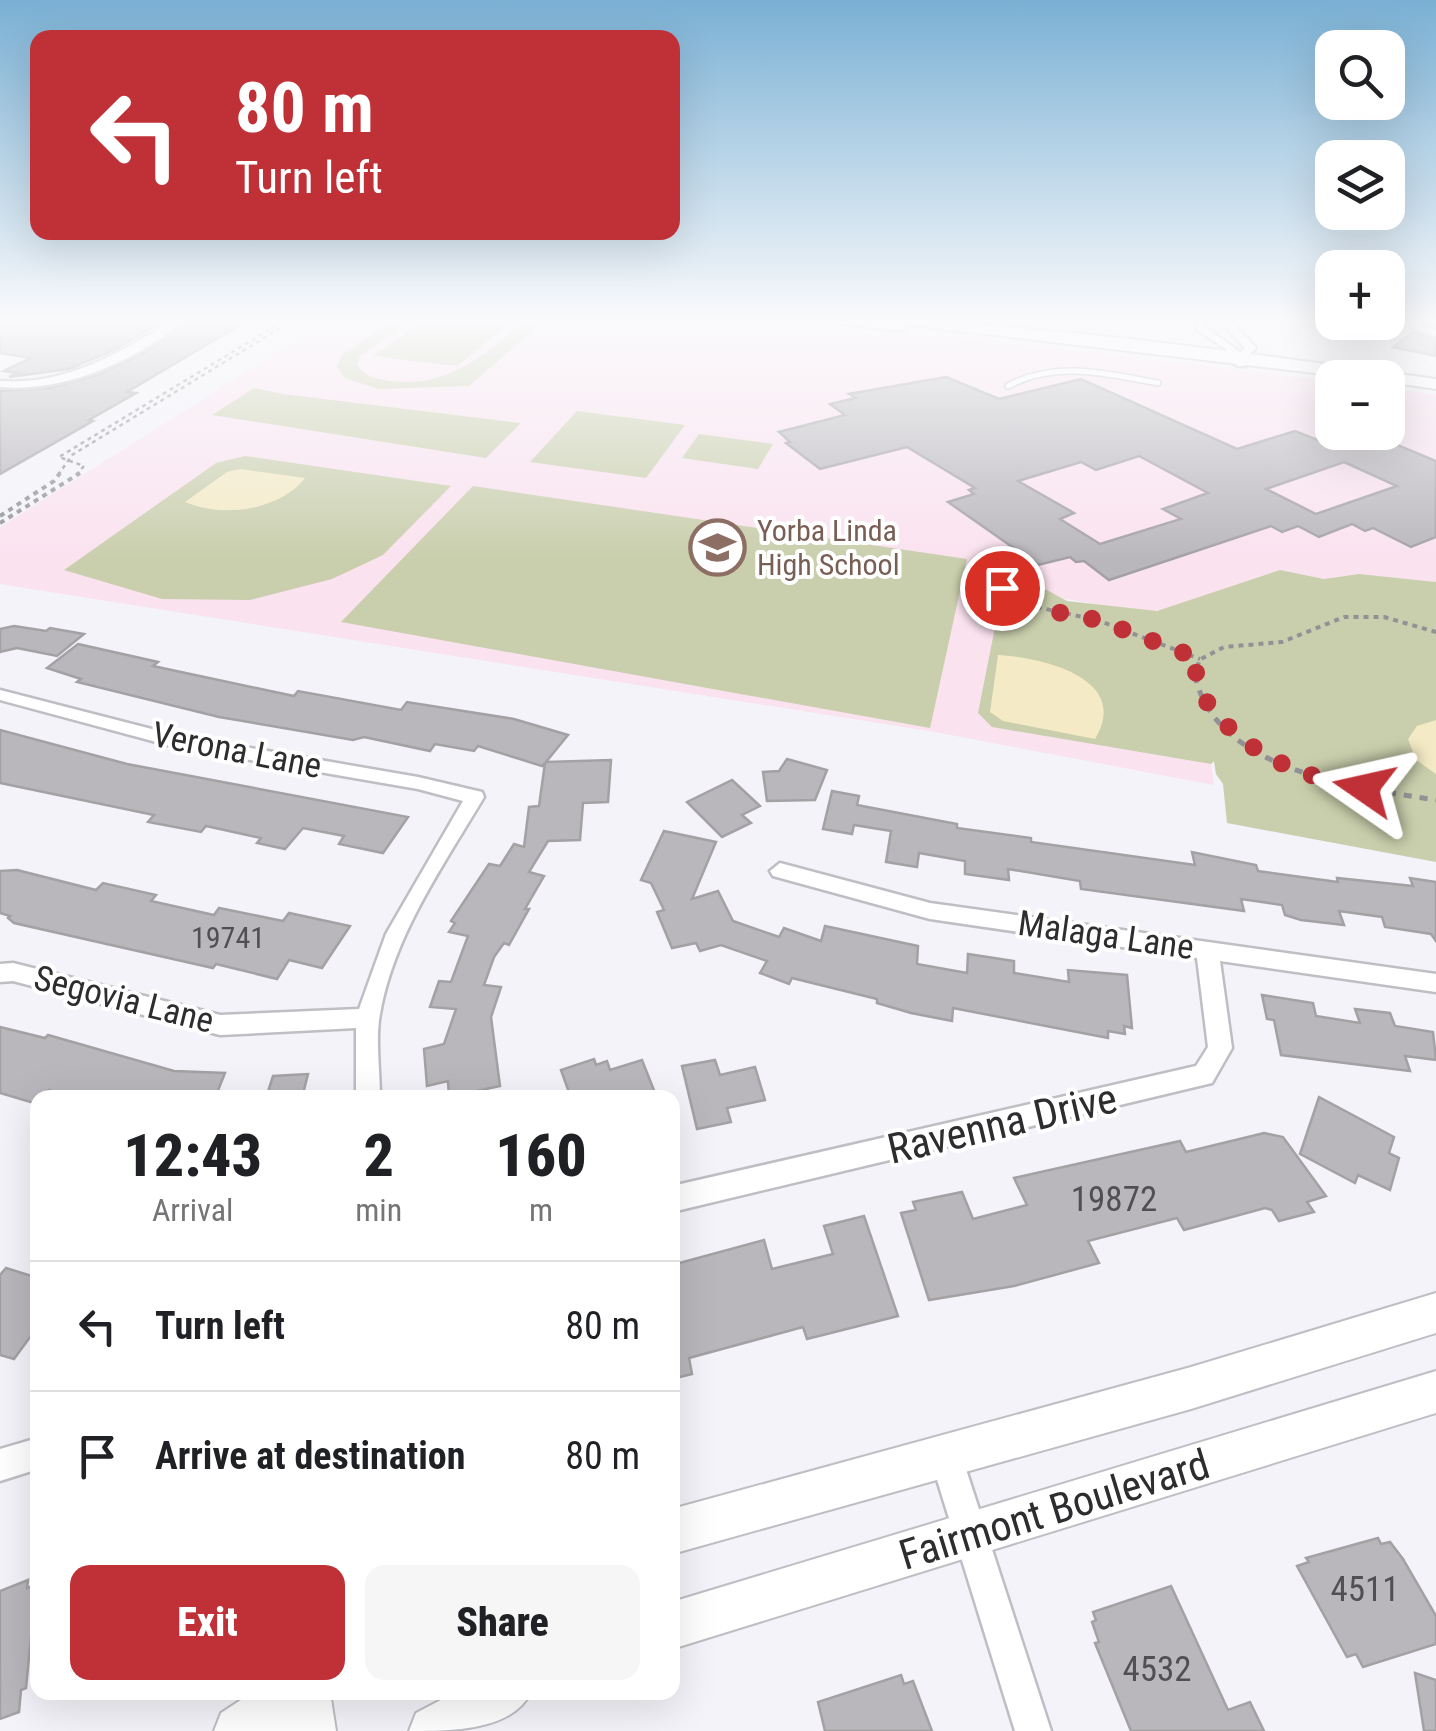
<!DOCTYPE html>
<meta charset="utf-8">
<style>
:root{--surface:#fff;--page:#f6f6f6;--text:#202124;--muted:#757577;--line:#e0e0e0;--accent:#c03037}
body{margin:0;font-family:"Roboto Condensed",sans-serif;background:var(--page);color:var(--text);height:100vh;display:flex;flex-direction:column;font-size:38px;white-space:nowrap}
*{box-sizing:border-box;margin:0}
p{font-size:32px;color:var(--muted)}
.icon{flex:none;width:55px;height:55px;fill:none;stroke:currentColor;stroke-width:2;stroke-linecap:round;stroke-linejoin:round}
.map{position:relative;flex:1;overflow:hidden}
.side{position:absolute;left:30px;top:1090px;width:650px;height:610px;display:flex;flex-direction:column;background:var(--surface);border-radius:20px;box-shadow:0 10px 40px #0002}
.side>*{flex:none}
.guide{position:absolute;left:30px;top:30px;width:650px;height:210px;border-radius:20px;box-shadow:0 10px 40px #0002;background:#c03037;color:#fff;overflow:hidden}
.buttons{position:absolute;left:1315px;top:30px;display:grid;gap:20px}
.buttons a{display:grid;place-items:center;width:90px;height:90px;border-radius:20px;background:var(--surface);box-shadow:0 10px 40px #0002;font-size:50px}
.pin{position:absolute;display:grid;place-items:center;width:85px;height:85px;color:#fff;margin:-42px;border:5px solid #fff;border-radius:50%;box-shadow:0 2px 10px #0007}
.me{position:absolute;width:110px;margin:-55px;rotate:281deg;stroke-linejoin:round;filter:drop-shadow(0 0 8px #0008)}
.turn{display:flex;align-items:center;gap:35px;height:210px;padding:0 40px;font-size:45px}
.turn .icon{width:130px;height:130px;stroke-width:2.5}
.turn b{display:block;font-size:70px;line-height:85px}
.eta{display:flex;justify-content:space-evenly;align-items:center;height:170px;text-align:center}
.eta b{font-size:60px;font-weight:800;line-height:70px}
.button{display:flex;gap:20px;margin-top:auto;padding:20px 40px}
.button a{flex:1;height:115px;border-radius:20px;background:var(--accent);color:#fff;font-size:40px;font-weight:800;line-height:115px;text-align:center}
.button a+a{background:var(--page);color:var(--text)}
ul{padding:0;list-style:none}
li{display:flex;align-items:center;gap:30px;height:130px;padding:0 40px;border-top:2px solid var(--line)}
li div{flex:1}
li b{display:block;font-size:38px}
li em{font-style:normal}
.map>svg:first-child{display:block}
</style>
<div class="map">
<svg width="1436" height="1731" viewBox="0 0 1436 1731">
<rect width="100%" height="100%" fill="#f3f3f9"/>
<path fill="#fae2ef" d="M330,319H810L1332,381V432H1388V388L1436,395V582L1359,574L1324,579L1280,570L1169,609L1143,612L1055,597L1030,581L1002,592L1206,733L1214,785L935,732L0,584V527Z"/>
<g fill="#c9ceac">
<path d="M394,319H412L360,356L357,365C365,377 377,379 390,381C450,388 485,354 527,319H546L469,386L378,389L345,378L337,367L342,355Z"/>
<path d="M425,319H515L457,366L373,356Z"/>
<path d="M254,388L283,394L521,423L486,458L212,415Z"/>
<path d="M577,411L685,425L646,478L530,462Z"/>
<path d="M699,434L773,444L758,469L682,458Z"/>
<path d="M245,456L451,486L383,555L332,579L250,600L162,599L64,570L216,463Z"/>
<path d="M473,486L967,559L930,728L341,622Z"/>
<path d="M1280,570L1324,579L1359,574L1436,582V862L1227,823L1223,784L1216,774L1214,761L1211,764L992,727L978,713L1002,592L1030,581L1067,601L1157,611Z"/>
</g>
<g fill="#f4eac5">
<path d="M240,469L305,478C279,511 222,518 185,502L227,472Z"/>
<path d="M998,655C1041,657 1132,678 1095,739L1003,721L990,712Z"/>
<path d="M1436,720V774L1416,760L1408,739L1417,726Z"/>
</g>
<g fill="#bab7bc" stroke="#a4a1a5" stroke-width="2.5" fill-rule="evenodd">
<path d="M67,318L88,321L169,318L112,351L69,369L9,377L18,373L4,371L31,358L0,353V327L14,320Z"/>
<path d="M190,318L245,322L127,392L136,393L89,420L93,421L0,474V391L50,388L100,374L148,351Z"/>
<path d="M1413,332L1436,339V356L1393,347Z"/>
<path d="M946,377L999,399L1081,379L1237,449L1295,431L1325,443L1356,433L1370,438L1376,436L1436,461V537L1411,547L1373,528L1365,531L1352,524L1319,537L1298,526L1282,532L1271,526L1109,580L1084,561L1076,562L1070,557L1038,565L948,502L974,494L969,490L975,488L907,447L820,469L786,443L790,442L779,432L845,415L830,404L856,398L849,394ZM1139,456L1208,493L1163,509L1181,519L1100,544L1060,519L1074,513L1018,481L1081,462L1096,470ZM1344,462L1397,486L1316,514L1266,489Z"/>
<path d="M14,626L46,631L50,628L84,634L57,656L17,648L0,652V629Z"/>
<path d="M78,644L158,662L153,666L294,696L298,691L401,710L407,702L514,719L568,735L546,762L611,760L608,802L583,803L580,840L548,841L529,872L544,876L525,909H529L509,945L504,943L494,957L484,985L501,987L491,1017L500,1086L449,1097L448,1081L427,1086L424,1049L444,1044L456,1009L430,1007L439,981L451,982L468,936L449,932L455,923L451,921L489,864L500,866L514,844L524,847L529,807L539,806L545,763L542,766L478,746L474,751L435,744L430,751L364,737L353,740L219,717L77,682L81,679L47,668Z"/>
<path d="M0,730L127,764L408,817L383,853L339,844L344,836L303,828L285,849L257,843L261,838L206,826L201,832L148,822L154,815L0,783Z"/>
<path d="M787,759L827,770L815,800L767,801L763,772L779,771Z"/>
<path d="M732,780L760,806L742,815L751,823L722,837L687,802Z"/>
<path d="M832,791L859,796L857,805L957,824V828L1031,838V842L1195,865L1192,852L1256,865L1258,871L1338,882L1337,878L1413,886L1410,878L1436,882V941L1431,934L1385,927L1382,917L1339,911L1344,925L1301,920L1285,915L1282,905L1241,899L1244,911L1081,889L1080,881L1008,869L1009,880L965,874V861L919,853L917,867L886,862L891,831L854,825L852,834L823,829Z"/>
<path d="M664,831L716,842L692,899L718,891L733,921L779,937L784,928L821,941L825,926L918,946L917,964L967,973L968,954L1014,961V973L1069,982L1068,970L1127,975L1132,1028L1124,1026L1125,1034L1108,1031V1038L953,1008L952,1021L911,1013L877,1003V999L792,978L789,984L760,973L767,961L721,945L700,951L696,943L672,948L657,912L664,910L651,883L641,880Z"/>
<path d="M17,870L96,890L103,883L156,895L151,901L214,915L219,908L283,921L289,913L350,926L322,968L289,960L277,979L216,964L213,968L14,923L8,918L10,916L0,913V871Z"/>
<path d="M1262,995L1313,1003L1316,1016L1360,1023L1355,1009L1390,1013L1395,1026L1433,1032L1436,1060L1405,1056L1410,1071L1281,1055L1274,1020L1267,1019Z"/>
<path d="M0,1027L45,1038L48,1035L174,1071L225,1073L215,1098H75L49,1090L38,1098L37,1104L0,1093Z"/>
<path d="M594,1059L596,1065L607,1061L610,1070L642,1060L657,1098H571L561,1070Z"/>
<path d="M715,1060L720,1075L755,1067L765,1100L727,1108L731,1122L697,1129L682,1066Z"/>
<path d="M308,1074L302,1098H266L273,1076Z"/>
<path d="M1319,1097L1394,1137L1389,1153L1399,1158L1390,1190L1358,1175L1355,1183L1300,1154Z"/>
<path d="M1264,1133L1283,1137L1326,1196L1307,1202L1314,1212L1279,1221L1272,1210L1265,1208L1184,1230L1177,1218L1088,1241L1099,1263L1014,1286L929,1300L901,1213L916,1210L913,1202L962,1192L973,1219L1027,1205L1014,1178L1180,1141L1186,1152Z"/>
<path d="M864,1216L898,1316L807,1339L803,1327L689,1358L692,1374L672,1379V1265L764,1240L772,1269L833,1254L824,1226Z"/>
<path d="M6,1268L38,1278V1326L14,1359L0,1355V1275Z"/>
<path d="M1378,1538L1381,1544L1390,1542L1403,1559L1436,1616V1644L1363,1667L1356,1654L1347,1657L1297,1566L1309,1562L1306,1558Z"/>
<path d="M28,1580L27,1588L36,1585L26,1688L21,1690L19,1712L0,1719V1591Z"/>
<path d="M1171,1586L1228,1710L1250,1702L1264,1731H1131L1095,1643L1099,1642L1092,1622L1096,1620L1093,1612Z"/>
<path d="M1415,1673L1436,1680V1731H1424Z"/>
<path d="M901,1675L904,1684L913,1681L932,1731H825L818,1702Z"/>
</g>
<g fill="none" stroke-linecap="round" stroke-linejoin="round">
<defs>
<g id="service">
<path d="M1312,322H1332"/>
<path d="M1008,386C1056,360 1107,374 1158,383"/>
</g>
<g id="minor">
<path d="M176,319H187C136,360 66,393 0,387V381C67,386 120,352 176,319Z"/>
<path d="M1200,319H1208L1205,327L1240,352L1245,348L1219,319H1229L1256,348L1244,359L1245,366H1237L1226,349L1197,330Z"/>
<path d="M1388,319H1401L1436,330V336Z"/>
<path d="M0,690L175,735L418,777L482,792L484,797C443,866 391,939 379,1020C376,1045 380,1072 380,1098H356V1028L220,1035L13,981L0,982V964L13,963L220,1015L359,1009L386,934L463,801L418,789L175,747L0,700Z"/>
<path d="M780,863L930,903L1436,974V992L1220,961L1232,1048L1212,1083L672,1212V1186L1196,1066L1208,1047L1197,958L930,919L773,876L770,871Z"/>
<path d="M38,1438V1469L0,1481V1449Z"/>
<path d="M946,1441L957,1446L962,1457L1051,1731H1015L930,1457L935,1446Z"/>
</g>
<g id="secondary">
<path d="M825,319C1024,319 1234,352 1436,379V389L1388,382V378H1357L909,325L903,331L831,323Z"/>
<path d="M1436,1293V1333L1191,1409L672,1554V1509L1191,1367Z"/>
<path d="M1436,1371V1413L672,1649V1602Z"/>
<path d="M253,1692H330L336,1731H214L221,1713Z"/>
<path d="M456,1692H531C512,1731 452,1731 409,1731L416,1713Z"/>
</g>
</defs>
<use href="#service" stroke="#bebfc4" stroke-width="8"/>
<use href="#minor" stroke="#bebfc4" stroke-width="5"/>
<use href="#secondary" stroke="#bebfc4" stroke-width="4"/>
<g stroke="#929296" stroke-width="2.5" stroke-dasharray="4 4" stroke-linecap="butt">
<path d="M58,475L72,455L295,319"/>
<path d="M76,475L84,466L59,457L287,319"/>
</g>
<g stroke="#929296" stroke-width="4" stroke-dasharray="5 5" stroke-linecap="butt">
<path d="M0,516L54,481L60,473"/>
<path d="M0,523L80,473"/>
<path d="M978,570L1027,605L1097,620L1200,659"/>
<path d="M1196,677L1199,660L1224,647L1282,642L1344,617H1384L1436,632"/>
</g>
<path stroke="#929296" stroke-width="5" stroke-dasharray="8 8" stroke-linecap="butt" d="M1195,675C1214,771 1358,788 1436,800"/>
<use href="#service" stroke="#fff" stroke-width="5"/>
<use href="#minor" fill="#fff" fill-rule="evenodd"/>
<use href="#secondary" fill="#fff" fill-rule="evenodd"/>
</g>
<linearGradient id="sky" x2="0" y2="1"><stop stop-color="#7ab0d4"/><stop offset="0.57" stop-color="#fafafc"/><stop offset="1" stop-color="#fafafc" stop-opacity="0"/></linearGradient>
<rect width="1436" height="561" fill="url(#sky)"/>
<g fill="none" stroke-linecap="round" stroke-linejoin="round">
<path stroke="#c03037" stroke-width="18" stroke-dasharray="0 32.4" d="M1002,588L1026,606L1098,620L1200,659C1192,675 1197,688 1207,702C1245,755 1302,777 1364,788"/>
</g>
<defs>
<symbol id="school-ring" viewBox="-11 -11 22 22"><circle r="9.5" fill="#fff" stroke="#8d6e63" stroke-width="1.5"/><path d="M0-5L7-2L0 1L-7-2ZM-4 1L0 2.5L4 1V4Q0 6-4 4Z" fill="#8d6e63"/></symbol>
</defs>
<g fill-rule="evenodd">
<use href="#school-ring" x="686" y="516" width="63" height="63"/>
</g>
<g text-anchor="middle" stroke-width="8" stroke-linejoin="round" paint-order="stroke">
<g font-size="30" fill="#785e54" stroke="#fff" text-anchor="start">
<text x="757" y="541">Yorba Linda<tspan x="757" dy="34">High School</tspan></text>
</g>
<g font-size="30" fill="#505052">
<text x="228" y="948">19741</text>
</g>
<g font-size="35" fill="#2d2d2f" stroke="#fff">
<text transform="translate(237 750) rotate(11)" y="12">Verona Lane</text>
<text transform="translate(1106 935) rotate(8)" y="12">Malaga Lane</text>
<text transform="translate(124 999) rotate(14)" y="12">Segovia Lane</text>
</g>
<g font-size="35" fill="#505052">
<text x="1114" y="1211">19872</text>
<text x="1365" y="1601">4511</text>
<text x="1157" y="1681">4532</text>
</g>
<g font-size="42" fill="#2d2d2f" stroke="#fff">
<text transform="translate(1002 1123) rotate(-13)" y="15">Ravenna Drive</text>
<text transform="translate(1054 1509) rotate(-17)" y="15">Fairmont Boulevard</text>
</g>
</g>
</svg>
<div class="buttons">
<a><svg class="icon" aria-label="search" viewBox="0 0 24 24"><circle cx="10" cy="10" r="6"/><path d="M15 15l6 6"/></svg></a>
<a><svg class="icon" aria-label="layers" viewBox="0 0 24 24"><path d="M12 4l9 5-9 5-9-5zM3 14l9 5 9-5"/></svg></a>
<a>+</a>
<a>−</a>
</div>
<div class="pin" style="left:1002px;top:588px;background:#d93025"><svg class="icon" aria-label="arrive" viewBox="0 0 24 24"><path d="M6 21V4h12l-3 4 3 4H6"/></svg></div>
<svg class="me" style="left:1364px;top:788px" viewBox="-20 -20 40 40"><path d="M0-17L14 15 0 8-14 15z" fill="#c03037" stroke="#fff" stroke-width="4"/></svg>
<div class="guide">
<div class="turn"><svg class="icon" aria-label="left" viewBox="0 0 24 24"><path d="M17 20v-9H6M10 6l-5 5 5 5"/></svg><div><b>80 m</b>Turn left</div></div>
</div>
<section class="side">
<div class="eta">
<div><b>12:43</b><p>Arrival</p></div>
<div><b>2</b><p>min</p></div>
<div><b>160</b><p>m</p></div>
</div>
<ul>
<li><svg class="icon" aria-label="left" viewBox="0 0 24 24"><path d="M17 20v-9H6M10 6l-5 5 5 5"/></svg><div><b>Turn left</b></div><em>80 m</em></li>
<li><svg class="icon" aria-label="arrive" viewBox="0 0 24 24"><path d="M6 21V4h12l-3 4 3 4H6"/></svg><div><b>Arrive at destination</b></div><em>80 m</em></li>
</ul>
<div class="button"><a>Exit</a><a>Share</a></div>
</section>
</div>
